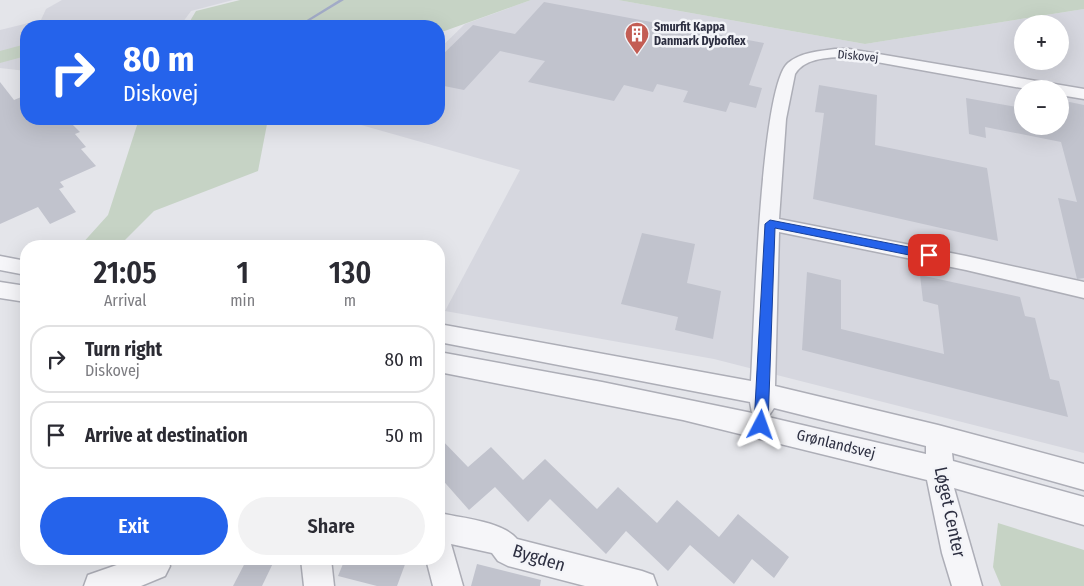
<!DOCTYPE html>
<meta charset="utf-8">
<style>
:root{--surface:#fff;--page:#f2f2f3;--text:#2b2b33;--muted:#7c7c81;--line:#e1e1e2;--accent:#2563eb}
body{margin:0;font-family:"Fira Sans Condensed",sans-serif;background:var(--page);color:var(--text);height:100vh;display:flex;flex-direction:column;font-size:19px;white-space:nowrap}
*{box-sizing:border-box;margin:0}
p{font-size:16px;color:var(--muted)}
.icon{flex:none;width:28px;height:28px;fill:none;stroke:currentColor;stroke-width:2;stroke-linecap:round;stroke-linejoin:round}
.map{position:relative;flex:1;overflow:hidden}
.sheet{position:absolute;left:20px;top:240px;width:425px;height:325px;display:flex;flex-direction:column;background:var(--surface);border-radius:20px;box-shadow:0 5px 20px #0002}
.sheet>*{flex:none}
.banner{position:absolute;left:20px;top:20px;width:425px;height:105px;border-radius:20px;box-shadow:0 5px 20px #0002;background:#2563eb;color:#fff;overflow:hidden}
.fabs{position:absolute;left:1014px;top:15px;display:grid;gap:10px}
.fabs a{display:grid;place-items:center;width:55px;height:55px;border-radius:50%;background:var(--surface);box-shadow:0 5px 20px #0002;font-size:25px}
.pin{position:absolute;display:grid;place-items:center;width:42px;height:42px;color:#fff;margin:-21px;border-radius:10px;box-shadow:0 2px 8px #0006}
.me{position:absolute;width:55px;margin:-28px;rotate:4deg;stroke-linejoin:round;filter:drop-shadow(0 0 4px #0008)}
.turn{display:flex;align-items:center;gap:18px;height:105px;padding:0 20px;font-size:22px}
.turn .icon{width:65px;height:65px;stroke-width:2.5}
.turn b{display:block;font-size:35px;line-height:42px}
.eta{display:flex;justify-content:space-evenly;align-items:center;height:85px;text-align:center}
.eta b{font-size:30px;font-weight:600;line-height:35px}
.cta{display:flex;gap:10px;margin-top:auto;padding:10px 20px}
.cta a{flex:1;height:58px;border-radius:30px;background:var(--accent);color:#fff;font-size:20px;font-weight:600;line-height:58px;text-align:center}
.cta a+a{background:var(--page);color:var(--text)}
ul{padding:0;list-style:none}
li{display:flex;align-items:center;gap:15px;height:68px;margin:0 10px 8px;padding:0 10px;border:2px solid var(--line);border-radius:20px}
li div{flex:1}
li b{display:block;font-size:19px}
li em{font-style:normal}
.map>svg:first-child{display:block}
</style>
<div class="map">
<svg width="1084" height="586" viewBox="0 0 1084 586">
<rect width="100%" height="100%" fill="#e4e5ea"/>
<g fill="#d6d7df" fill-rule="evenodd">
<path d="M62,0H233L191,11L180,26H26V71L0,68V30L41,20L46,9Z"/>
<path d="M531,0H618L865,44L1084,9V453L714,359L445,311L520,170L340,119H439V49L465,24ZM1022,24H1060V61H1022ZM1022,89H1060V126H1022Z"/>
</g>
<g fill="#c6d3c5">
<path d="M240,0H531L439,33V26H187L196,11Z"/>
<path d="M618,0H1084V9L865,44Z"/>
<path d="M26,44V56L0,63V51Z"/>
<path d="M139,119H268L258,171L154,211L119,246H80L108,215Z"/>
<path d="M998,523L1084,550V586H1001L993,567Z"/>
</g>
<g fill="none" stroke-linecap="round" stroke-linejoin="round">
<path fill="#a2abc7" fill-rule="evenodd" d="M339,0H344L301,26H297Z"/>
</g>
<g fill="#c1c3cd">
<path d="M544,2L764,43L749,85L762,88L756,108L730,102L726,112L683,102L688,91L657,84L653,92L624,85L614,101L528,82L545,61L500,51L464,90L439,85V58L473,25L515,34Z"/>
<path d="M0,82L14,100L26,95V119H67L80,132L75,134L86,147L81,149L96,166L60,182L64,187L59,189L76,212L50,224L38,207L0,224Z"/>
<path d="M819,85L877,95L875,145L987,168L998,241L813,199L824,113L815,112Z"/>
<path d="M966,98L1022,108V126H1060V100L1084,105V278L1077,279L1058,198L1077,202L1061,142L985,127L986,138L969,134Z"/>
<path d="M642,233L695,244L687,283L721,291L713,339L675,330L678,317L621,304Z"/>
<path d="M807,272L841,280V329L944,354L938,305L923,301L920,275L1020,297L1025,316L1035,318L1050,379L1059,381L1068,417L802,350Z"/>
<path d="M439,437L468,467L491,447L523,480L545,459L597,509L618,487L657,523L677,500L719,537L738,514L789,557L774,578L752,559L734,584L690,545L668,571L626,531L606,554L550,499L528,522L495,487L469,510L439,476Z"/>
<path d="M247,559H275L262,586H233Z"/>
<path d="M345,559H407L397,586H377L338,576Z"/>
<path d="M477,564L541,580L540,586H471Z"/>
</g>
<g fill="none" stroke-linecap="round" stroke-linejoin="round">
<defs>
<g id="minor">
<path d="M835,49H849L1084,89V99L1060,95V89H1027L849,57C832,57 805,57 795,74L786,119L779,219L966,256L1084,282V298L966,270L779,232L775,386L938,425L1084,464V490L952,453L953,461L1084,497V525L954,488L982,586H952L942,553L927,480L683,420L439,372V352L602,382L752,413L750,402L439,342V324L751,381C754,333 760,86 788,63C801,52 820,51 835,49ZM774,408L926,446V454L768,417Z"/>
<path d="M0,256L26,261V275L0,270Z"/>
<path d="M0,282L26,286V302L0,298Z"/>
<path d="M439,513C461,518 502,521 517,539L642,571L653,575L657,586H585L508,566L498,561L492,553L451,544L463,586H433L426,559H439Z"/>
<path d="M134,559H167L170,566L165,576L141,586H84L88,575Z"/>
<path d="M301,559H331L334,586H304Z"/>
</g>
</defs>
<use href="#minor" stroke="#adaeb7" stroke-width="3"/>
<use href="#minor" fill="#f6f6f9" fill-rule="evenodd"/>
</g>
<path fill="#2563eb" stroke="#184099" d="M770,220L929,251L935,255L929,259L775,228L768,425L766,430L761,431L756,430L754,425L765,224Z"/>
<defs>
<symbol id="building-pin" viewBox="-11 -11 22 30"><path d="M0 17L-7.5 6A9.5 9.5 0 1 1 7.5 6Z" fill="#c35d54" stroke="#f3f4f8"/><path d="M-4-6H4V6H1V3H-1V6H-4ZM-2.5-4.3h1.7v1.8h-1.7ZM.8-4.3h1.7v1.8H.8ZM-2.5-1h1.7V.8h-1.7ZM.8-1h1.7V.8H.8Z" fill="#fff"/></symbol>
</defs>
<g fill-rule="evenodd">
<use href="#building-pin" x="623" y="20" width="28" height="38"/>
</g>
<g text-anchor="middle" stroke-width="5" stroke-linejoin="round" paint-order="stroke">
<g font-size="12" font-weight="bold" fill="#2d2f41" stroke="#f3f4f8" text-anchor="start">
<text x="654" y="31">Smurfit Kappa<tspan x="654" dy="14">Danmark Dyboflex</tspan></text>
</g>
<g font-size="12" fill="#2d2f41" stroke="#f3f4f8">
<text transform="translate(858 56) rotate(5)" y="4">Diskovej</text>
</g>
<g font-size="15" fill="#2d2f41" stroke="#f3f4f8">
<text transform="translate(836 444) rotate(14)" y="5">Grønlandsvej</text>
</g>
<g font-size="18" fill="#2d2f41" stroke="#f3f4f8">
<text transform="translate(950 512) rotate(78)" y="6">Løget Center</text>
<text transform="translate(539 558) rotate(17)" y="6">Bygden</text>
</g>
</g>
</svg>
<div class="fabs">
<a>+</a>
<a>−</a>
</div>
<div class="pin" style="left:929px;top:255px;background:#d93025"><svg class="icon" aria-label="arrive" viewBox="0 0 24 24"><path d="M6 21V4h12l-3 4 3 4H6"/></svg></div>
<svg class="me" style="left:761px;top:425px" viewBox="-20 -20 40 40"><path d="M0-17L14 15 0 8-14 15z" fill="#2563eb" stroke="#fff" stroke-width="4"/></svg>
<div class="banner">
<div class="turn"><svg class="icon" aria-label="right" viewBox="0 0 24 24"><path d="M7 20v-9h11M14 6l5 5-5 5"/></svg><div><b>80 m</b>Diskovej</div></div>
</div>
<section class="sheet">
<div class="eta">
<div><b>21:05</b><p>Arrival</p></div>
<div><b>1</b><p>min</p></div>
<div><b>130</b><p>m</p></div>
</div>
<ul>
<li><svg class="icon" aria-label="right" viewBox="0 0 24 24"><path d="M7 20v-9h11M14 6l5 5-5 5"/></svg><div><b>Turn right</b><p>Diskovej</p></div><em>80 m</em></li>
<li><svg class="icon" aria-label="arrive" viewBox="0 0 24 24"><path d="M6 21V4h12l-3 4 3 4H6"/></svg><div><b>Arrive at destination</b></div><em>50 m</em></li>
</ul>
<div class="cta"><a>Exit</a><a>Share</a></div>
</section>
</div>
